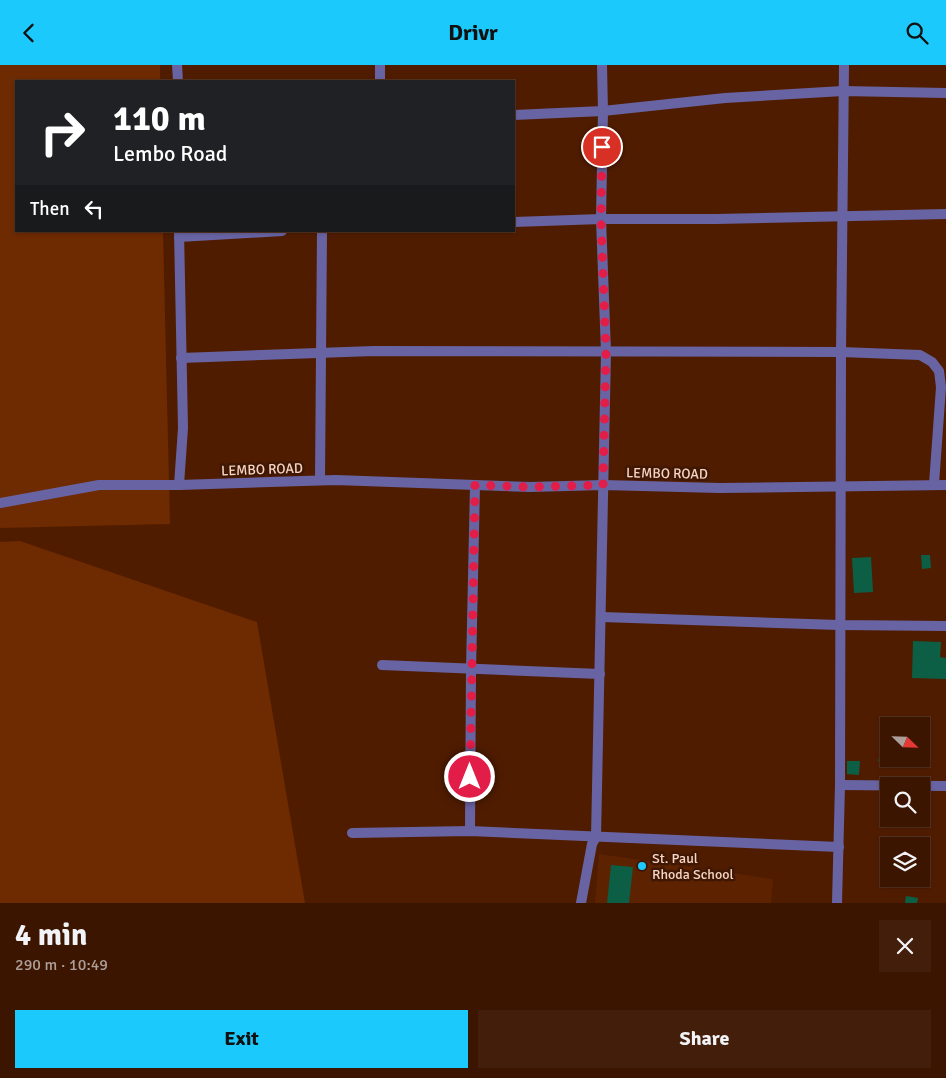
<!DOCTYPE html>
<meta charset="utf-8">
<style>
:root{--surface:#3c1500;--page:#431e0a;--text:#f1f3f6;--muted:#ac9f99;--line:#553422;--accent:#1cc9fc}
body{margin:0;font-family:Signika,sans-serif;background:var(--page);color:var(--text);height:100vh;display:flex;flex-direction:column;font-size:19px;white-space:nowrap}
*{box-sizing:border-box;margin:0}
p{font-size:16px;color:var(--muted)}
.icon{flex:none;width:28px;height:28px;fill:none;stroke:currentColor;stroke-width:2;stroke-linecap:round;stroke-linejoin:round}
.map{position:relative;height:838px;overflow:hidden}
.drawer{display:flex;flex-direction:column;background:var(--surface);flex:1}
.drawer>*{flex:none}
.top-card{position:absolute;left:15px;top:15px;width:500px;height:152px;border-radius:0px;box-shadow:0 1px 4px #0004,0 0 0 1px var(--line);background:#202124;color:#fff;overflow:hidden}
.needle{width:32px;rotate:113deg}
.tools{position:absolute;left:880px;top:652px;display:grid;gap:10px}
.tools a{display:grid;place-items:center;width:50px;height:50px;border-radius:0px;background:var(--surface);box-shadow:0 1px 4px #0004,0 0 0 1px var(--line);font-size:25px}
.pin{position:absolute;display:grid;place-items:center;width:42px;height:42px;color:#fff;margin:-21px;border:2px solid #fff;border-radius:50%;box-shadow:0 1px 5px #0007}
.me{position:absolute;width:55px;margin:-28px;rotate:0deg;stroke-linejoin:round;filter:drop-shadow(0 0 4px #0008)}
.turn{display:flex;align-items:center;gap:18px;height:105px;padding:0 15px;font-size:22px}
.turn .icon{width:65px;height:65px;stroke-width:2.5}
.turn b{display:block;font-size:35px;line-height:42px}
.then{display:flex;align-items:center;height:48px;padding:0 15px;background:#0003;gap:10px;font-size:19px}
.round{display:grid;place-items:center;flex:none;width:52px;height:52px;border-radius:0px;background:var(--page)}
.headline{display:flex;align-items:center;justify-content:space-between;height:85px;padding:0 15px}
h1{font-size:30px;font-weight:700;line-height:38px}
.cta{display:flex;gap:10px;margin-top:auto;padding:10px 15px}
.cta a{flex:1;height:58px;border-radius:0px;background:var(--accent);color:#111;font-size:20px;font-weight:700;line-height:58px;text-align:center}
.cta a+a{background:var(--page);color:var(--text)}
header{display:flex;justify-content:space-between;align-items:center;height:65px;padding:0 15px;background:var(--accent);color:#111;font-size:22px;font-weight:700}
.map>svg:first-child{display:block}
</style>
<header><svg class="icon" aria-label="back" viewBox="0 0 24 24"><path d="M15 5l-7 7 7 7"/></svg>Drivr<svg class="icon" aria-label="search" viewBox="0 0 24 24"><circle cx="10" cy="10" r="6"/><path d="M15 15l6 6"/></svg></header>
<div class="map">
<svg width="946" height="838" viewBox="0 0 946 838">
<rect width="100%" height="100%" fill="#501c00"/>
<path fill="#5d2200" d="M599,789L773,814L771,838H595Z"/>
<g fill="#6e2a01">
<path d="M0,0H160V16H16V166H163L170,459L0,463Z"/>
<path d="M20,476L257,557L305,838H0V477Z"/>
</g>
<g fill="#0c5f44">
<path d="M921,490H930L931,503L922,504Z"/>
<path d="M871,492L873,527L854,528L852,493Z"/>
<path d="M913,576L941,577L940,592L946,593V614L912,613Z"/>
<path d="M883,679L889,681V694H903L901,702L878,696Z"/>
<path d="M847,696H860L859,710L847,709Z"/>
<path d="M611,800L633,802L629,838H607Z"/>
<path d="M906,831L918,833L917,838H905Z"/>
</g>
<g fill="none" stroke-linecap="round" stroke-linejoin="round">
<g stroke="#6864a3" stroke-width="10">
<path d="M177,0L178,16"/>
<path d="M380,16V0"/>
<path d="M514,50L603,46L725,33L843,26L946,28"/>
<path d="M514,157L601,154H716L946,149"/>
<path d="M179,172L282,166"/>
<path d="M181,293L374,286L841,287L920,290L932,297L939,306L941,322L934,419"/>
<path d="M320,415L322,166"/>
<path d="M179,420L183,363L179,166"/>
<path d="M602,552L839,560L946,561"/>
<path d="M382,600L600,609"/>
<path d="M840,720L946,721"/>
<path d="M470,766L471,605L475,420"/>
<path d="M352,768L470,766L839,782"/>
<path d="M581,838L592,779L596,772L606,287L601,154L603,46L602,0"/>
<path d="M837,838L840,720L841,287L844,0"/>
</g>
<path stroke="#6864a3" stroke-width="10" d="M0,438L99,420H179L336,415L530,422L603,420L720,423L946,420"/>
</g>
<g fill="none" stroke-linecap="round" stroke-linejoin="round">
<path stroke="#e11d48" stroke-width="9" stroke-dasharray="0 16.2" d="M470,712L475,420L530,422L603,420L606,286L601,154L602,82"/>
</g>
<circle fill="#1cc9fc" stroke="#3f1703" stroke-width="2" cx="642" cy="801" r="5"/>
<g text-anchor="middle" stroke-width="5" stroke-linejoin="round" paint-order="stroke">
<g font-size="14" fill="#f7d5c6" stroke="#3f1703">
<text transform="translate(262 404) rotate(-2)" y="5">LEMBO ROAD</text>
<text transform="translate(667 408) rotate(1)" y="5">LEMBO ROAD</text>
</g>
<g font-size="14" fill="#f7d5c6" stroke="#3f1703" text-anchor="start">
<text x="652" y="798">St. Paul<tspan x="652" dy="16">Rhoda School</tspan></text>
</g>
</g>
</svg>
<div class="tools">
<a><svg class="needle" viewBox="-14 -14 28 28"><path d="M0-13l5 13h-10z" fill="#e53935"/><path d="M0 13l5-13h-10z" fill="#ac9f99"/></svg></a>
<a><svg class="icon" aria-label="search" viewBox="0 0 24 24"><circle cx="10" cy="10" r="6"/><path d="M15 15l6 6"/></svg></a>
<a><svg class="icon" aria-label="layers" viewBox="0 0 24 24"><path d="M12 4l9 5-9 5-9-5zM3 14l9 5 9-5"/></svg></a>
</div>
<div class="pin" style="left:602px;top:82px;background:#d93025"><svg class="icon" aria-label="arrive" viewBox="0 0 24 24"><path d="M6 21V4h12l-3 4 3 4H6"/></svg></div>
<svg class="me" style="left:470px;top:712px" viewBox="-20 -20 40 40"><circle r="17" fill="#e11d48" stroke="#fff" stroke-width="3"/><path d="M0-11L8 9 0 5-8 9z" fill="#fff"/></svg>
<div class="top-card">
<div class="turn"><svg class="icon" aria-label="right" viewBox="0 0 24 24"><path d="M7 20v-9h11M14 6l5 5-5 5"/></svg><div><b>110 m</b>Lembo Road</div></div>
<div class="then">Then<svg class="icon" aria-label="left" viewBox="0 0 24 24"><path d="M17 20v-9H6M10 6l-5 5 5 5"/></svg></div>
</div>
</div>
<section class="drawer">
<div class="headline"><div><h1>4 min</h1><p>290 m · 10:49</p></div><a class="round"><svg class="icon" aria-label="close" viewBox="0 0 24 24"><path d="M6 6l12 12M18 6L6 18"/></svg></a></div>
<div class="cta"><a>Exit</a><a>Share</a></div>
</section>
